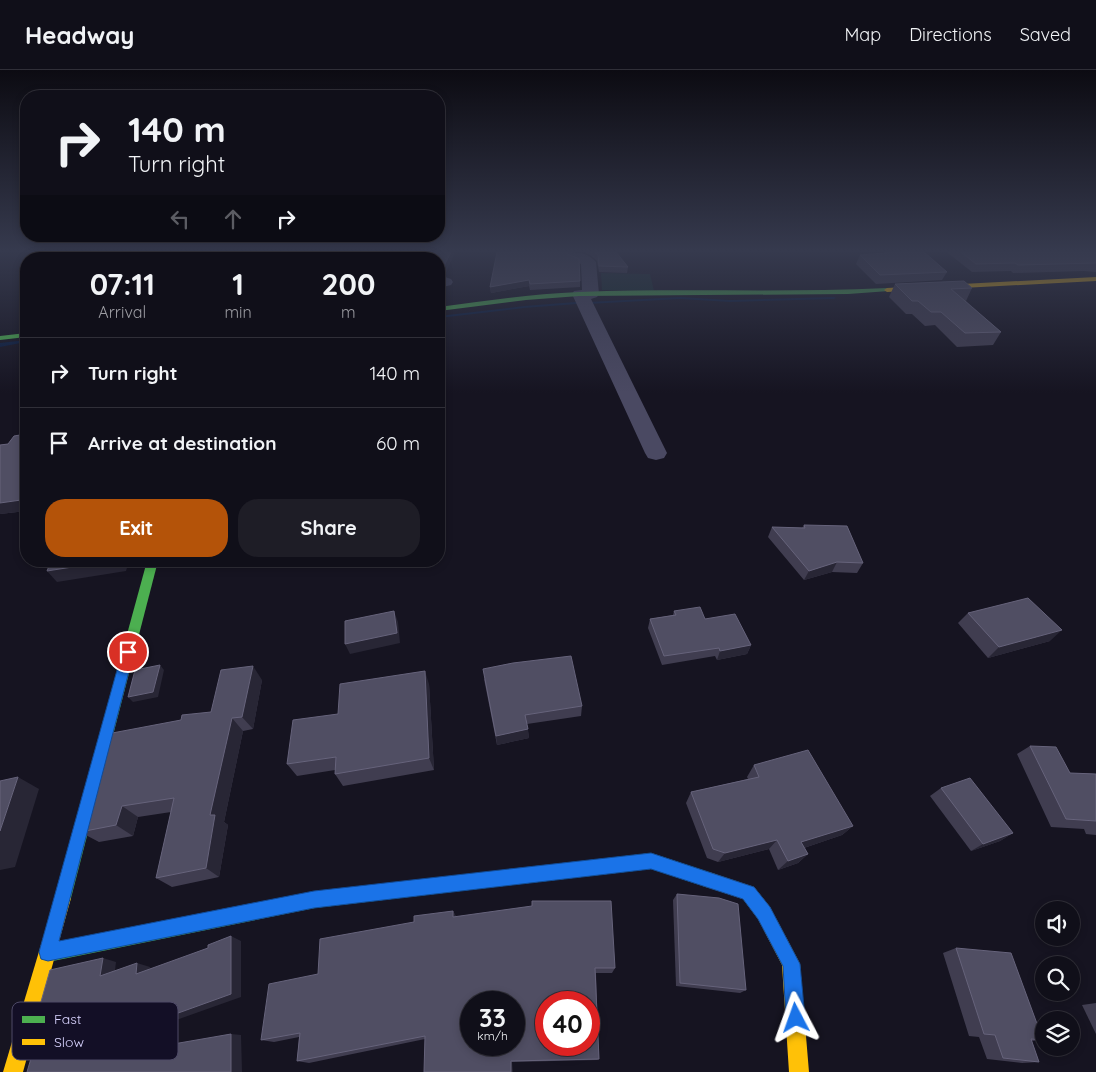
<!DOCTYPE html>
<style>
:root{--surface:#100f19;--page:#1e1d26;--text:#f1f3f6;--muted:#9c9ca2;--line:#302f38;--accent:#b45309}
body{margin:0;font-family:Quicksand,sans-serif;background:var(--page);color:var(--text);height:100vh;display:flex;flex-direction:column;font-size:19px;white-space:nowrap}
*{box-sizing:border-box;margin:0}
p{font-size:16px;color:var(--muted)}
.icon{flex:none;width:28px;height:28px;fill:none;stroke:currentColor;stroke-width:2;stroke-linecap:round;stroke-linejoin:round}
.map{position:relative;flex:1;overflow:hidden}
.details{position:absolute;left:20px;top:182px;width:425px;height:315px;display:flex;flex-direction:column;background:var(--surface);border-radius:20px;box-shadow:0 2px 8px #0003,0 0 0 1px var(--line)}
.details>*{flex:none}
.hud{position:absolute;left:20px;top:20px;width:425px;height:152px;border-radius:20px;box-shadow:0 2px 8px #0003,0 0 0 1px var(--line);background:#100f19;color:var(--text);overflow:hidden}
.tools{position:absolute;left:1035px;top:831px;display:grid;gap:10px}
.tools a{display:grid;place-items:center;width:45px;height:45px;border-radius:50%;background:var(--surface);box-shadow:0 2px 8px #0003,0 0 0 1px var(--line);font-size:25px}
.speed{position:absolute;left:460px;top:921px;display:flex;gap:10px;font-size:25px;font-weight:700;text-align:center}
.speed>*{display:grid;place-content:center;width:65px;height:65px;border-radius:50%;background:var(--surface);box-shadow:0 2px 8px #0003,0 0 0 1px var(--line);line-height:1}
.speed small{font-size:12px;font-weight:400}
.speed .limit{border:8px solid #d22;background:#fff;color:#111}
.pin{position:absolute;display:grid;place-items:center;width:42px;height:42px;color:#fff;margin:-21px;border:2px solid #fff;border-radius:50%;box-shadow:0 1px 5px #0007}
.me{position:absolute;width:55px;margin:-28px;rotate:356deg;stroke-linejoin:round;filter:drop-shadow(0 0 4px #0008)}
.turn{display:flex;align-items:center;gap:18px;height:105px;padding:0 25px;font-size:22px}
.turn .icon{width:65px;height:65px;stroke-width:2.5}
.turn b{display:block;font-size:35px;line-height:42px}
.lanes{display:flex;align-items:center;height:48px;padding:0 25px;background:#0003;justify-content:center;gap:25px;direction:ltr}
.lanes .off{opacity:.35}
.eta{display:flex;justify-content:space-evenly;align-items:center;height:85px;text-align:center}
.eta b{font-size:30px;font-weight:700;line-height:35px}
.action{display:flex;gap:10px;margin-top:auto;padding:10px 25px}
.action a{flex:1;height:58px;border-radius:20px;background:var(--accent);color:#fff;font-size:20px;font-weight:700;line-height:58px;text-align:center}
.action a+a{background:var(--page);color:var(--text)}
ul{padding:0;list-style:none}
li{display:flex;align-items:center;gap:15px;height:70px;padding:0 25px;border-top:1px solid var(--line)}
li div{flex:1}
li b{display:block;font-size:19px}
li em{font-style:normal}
header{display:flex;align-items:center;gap:30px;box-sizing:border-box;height:70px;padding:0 25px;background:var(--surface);border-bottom:1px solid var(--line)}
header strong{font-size:24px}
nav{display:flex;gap:28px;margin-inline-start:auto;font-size:18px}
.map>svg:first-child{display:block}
</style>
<header>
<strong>Headway</strong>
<nav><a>Map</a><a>Directions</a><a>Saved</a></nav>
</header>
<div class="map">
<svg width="1096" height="1002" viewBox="0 0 1096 1002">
<rect width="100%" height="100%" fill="#161421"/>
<path fill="#132c2d" d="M601,203L650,204L654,221L602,220Z"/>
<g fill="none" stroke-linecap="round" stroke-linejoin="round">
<g fill="#0b1e41" fill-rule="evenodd">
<path d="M680,227L730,230L834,227L836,228L834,229L730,232L680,229L588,234L586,233L588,232Z"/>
<path d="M575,232H577V234L524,238L439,248V246L524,236Z"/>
<path d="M26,270V272L0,277V273Z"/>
</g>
<g fill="#4a4962" fill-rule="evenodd">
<path d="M559,182C572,182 587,181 596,192L599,224L597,227L591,229L667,383L664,388L656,390L648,388L645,383L572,224L574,221L582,220L581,194L561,185Z"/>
<path d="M445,207L451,209L453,212L451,215L439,218V208Z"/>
</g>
<g fill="#4caf50" fill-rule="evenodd">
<path d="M887,218L890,220L889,221L848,224L579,226L526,230L439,241V237C485,231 532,224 579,222C682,218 784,223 887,218Z"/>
<path d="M26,263V267L0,270V266Z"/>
<path d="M147,491H158L71,828L69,834L63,836L57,834L55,828Z"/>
<path d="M651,783L715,804L717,810L715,816L709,818L651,799L315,838L48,892L42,889L39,883L42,877L48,874L315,822Z"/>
</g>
<g fill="#ffc107" fill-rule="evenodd">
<path d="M1096,207V211L887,222L884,220L887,218Z"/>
<path d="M709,802L754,817L770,837L797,888L800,894L809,1002H789L782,895L758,849L743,829L703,816L701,810L703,804Z"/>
<path d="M63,820L69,822L71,828L23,1002H3L55,828L57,822Z"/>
</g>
</g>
<g fill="#403d50">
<path d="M497,182L580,211V217L530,220L529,216L491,223L490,217Z"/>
<path d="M583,182H616L628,197L627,203L599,202L597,191L589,184Z"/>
<path d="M948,182H1096V202L1084,201L1013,203L1011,201L972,202L948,183Z"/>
<path d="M860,185L947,202L942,210L876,214L856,194Z"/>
<path d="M895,214L972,218L966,231L1001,262L993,275L957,277L935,255L925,256L912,244H906L889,227Z"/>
<path d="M26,364V441L0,444V375L8,374Z"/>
<path d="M804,455L863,493L857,503L832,502L804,510L768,467L772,457L802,458Z"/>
<path d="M674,541L705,549L751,575L747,584L717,590L715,586L662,595L648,558L650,549L673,545Z"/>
<path d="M968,543L1050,571L988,588L958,553Z"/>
<path d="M484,609L582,636L581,646L527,654L529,668L497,675Z"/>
<path d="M262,610L253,659L243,661L224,752L228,755L219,807L172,817L156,808L171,742L138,747L133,766L99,772L80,762L181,650L211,642Z"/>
<path d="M429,614L434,700L343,716L335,704V700L297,706L287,694L338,644Z"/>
<path d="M1030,676L1070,703L1096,704V765L1086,764L1084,759L1051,757L1017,684Z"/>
<path d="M754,695L853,756L842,765L804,778L808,784L798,793L778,800L769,779L718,792L707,788L686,733L691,722L748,709L747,707Z"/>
<path d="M941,718L1013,763L1000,771L971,781L930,726Z"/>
<path d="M677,824L746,920L740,923L676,916L673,830Z"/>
<path d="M453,841L456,847L615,898L612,903H596L599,989L597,990L512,992L425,969L309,993L297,991L299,967L274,972L261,970L318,904L414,852Z"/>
<path d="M956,878L1043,970L1032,971L1039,992L1022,993L987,989L979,967L969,966L943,883Z"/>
<path d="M1096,933V964L1082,935Z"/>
</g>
<g fill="#282635">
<path d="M253,182H256V189L253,187Z"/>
<path d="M451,182H455L445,205L439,207V197Z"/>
<path d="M529,210V216L491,223L490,217Z"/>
<path d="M22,428L26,432V441L0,444V433Z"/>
<path d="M110,491H129L126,501L57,512L47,501Z"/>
<path d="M837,492L832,502L804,510L809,501Z"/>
<path d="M394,541L398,552L400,573L350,584L345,574Z"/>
<path d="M1062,560L1050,571L988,588L999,577Z"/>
<path d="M751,575L747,584L717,590L720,581Z"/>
<path d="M160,595L164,600L158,627L133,632L128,627Z"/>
<path d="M253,596L262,610L253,659L242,647Z"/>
<path d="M425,601L429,614L434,700L429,688Z"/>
<path d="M232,648L243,661L224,752L228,755L219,807L206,798L210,745Z"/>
<path d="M528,659L529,668L497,675L496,666Z"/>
<path d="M18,707L39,719L15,797L0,800V761Z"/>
<path d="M122,736L138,747L133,766L116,755Z"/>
<path d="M853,756L842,765L792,782L801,772Z"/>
<path d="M1013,763L1000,771L971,781L983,774Z"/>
<path d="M777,770L769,779L718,792L725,783Z"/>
<path d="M808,784L798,793L778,800L788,791Z"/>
<path d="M453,841L457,848L453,847Z"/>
<path d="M231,866L241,871V927L120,970L124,986L110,985L106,969Z"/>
<path d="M103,888L116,892L114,909L100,906Z"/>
<path d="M137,893L150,897L148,908L136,904Z"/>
<path d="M231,964L241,965L242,1002H231Z"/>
<path d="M511,991L512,992L513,1002H511Z"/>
</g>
<g fill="#504e63" stroke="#66637b" fill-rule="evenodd">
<path d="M186,182H253V187L306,182H451L444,196L439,197V189H160V185Z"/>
<path d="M497,182H563L579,189L580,211L530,214L529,210L490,217Z"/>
<path d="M594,182H616L628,197L599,196L598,185Z"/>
<path d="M896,182H924L947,202L880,205L860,185Z"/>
<path d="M961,182H1096V193L1018,195L1015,193L976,194Z"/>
<path d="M964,211L972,218L951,219L1001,262L965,263L941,242H931L918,231H912L895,214Z"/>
<path d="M26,364V427L22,428L21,430L0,433V375L8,374L14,366Z"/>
<path d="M804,455L847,456L863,493L837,492L809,501L772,457L805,458Z"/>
<path d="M51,491H110L47,501Z"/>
<path d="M1028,528L1062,560L999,577L968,543Z"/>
<path d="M700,537L705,549L735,544L751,575L720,581L719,578L664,586L650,549L676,545L674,541Z"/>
<path d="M394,541L397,563L345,574V551Z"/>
<path d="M571,586L582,636L525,645L528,659L496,666L483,599L513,593Z"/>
<path d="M160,595L153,622L128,627L135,600Z"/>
<path d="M253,596L242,647L232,648L210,745H215L206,798L156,808L174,728L122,736L116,755L80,762L107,664L181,650L182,645L211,642L221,600Z"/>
<path d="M425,601L429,688L335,704L336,687L287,694L293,650L338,644L340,614Z"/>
<path d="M1030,676L1056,677L1070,703L1096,704V751L1066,749Z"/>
<path d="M808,680L853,756L801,772L808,784L788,791L777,770L725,783L713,779L691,722L759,707L754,695Z"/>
<path d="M18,707L0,761V711Z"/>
<path d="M970,708L1013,763L983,774L941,718Z"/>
<path d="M677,824L719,828L738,834L746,920L680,913Z"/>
<path d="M532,831H611L615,898H595L599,989L511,991V1002H424L425,966L297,991L300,963L261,970L269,914L318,904L320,869L414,852V846L453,841V847L532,836ZM471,932H514V975H471ZM546,932H589V975H546Z"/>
<path d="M231,866V924L106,969L110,985L231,964V1002H27L32,985L25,988L50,900L103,888L100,906L137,893L136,904L208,878V875Z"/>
<path d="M956,878L1011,883L1043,970L1031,969L1039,992L1003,988L995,965L984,964Z"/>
</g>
<linearGradient id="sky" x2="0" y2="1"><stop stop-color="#0c0b12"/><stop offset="0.56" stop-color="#363a4e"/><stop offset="1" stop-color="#363a4e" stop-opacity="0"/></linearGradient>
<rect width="1096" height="323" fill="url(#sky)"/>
<path fill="#1a73e8" stroke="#114b97" d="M128,577L132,579L134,582L59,871L314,821L651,783L754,817L770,837L800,894L805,948L802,955L796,958L789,955L786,948L783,896L758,849L743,829L651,799L314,838L48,891L41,889L39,882L122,582L124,579Z"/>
<rect x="12" y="932" width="166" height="58" rx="8" fill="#130f26" stroke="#4e4a67" stroke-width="1"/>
<rect x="22" y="946" width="23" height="7" fill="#4caf50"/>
<rect x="22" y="969" width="23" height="6" fill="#ffc107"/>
<g font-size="14" fill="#d9d4ff">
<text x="54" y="954">Fast</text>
<text x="54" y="977">Slow</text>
</g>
</svg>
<div class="tools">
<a><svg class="icon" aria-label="sound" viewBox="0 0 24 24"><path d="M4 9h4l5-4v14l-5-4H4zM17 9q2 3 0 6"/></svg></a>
<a><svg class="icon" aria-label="search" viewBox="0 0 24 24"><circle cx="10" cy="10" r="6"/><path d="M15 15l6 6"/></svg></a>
<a><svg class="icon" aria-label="layers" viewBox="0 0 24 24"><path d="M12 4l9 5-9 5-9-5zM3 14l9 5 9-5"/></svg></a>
</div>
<div class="speed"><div>33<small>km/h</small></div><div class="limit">40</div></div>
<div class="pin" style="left:128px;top:582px;background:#d93025"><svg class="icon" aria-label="arrive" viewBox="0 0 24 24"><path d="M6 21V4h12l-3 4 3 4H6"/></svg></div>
<svg class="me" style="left:796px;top:948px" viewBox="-20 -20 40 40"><path d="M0-17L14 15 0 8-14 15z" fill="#1a73e8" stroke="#fff" stroke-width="4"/></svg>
<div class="hud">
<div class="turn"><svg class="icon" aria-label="right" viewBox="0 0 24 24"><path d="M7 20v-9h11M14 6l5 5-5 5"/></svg><div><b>140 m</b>Turn right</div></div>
<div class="lanes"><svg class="icon off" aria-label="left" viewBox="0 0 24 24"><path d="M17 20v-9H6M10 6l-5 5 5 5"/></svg><svg class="icon off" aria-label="ahead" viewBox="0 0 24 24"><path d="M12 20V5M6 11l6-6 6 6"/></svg><svg class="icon" aria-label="right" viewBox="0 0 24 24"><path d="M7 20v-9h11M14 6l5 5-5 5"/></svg></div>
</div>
<section class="details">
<div class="eta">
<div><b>07:11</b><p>Arrival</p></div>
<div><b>1</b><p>min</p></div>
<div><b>200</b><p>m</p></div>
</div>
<ul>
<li><svg class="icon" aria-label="right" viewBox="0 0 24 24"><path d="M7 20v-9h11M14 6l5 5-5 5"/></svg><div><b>Turn right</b></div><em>140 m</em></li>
<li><svg class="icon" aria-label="arrive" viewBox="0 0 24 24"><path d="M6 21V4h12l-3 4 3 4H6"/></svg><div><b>Arrive at destination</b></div><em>60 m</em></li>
</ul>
<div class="action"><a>Exit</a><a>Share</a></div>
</section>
</div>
